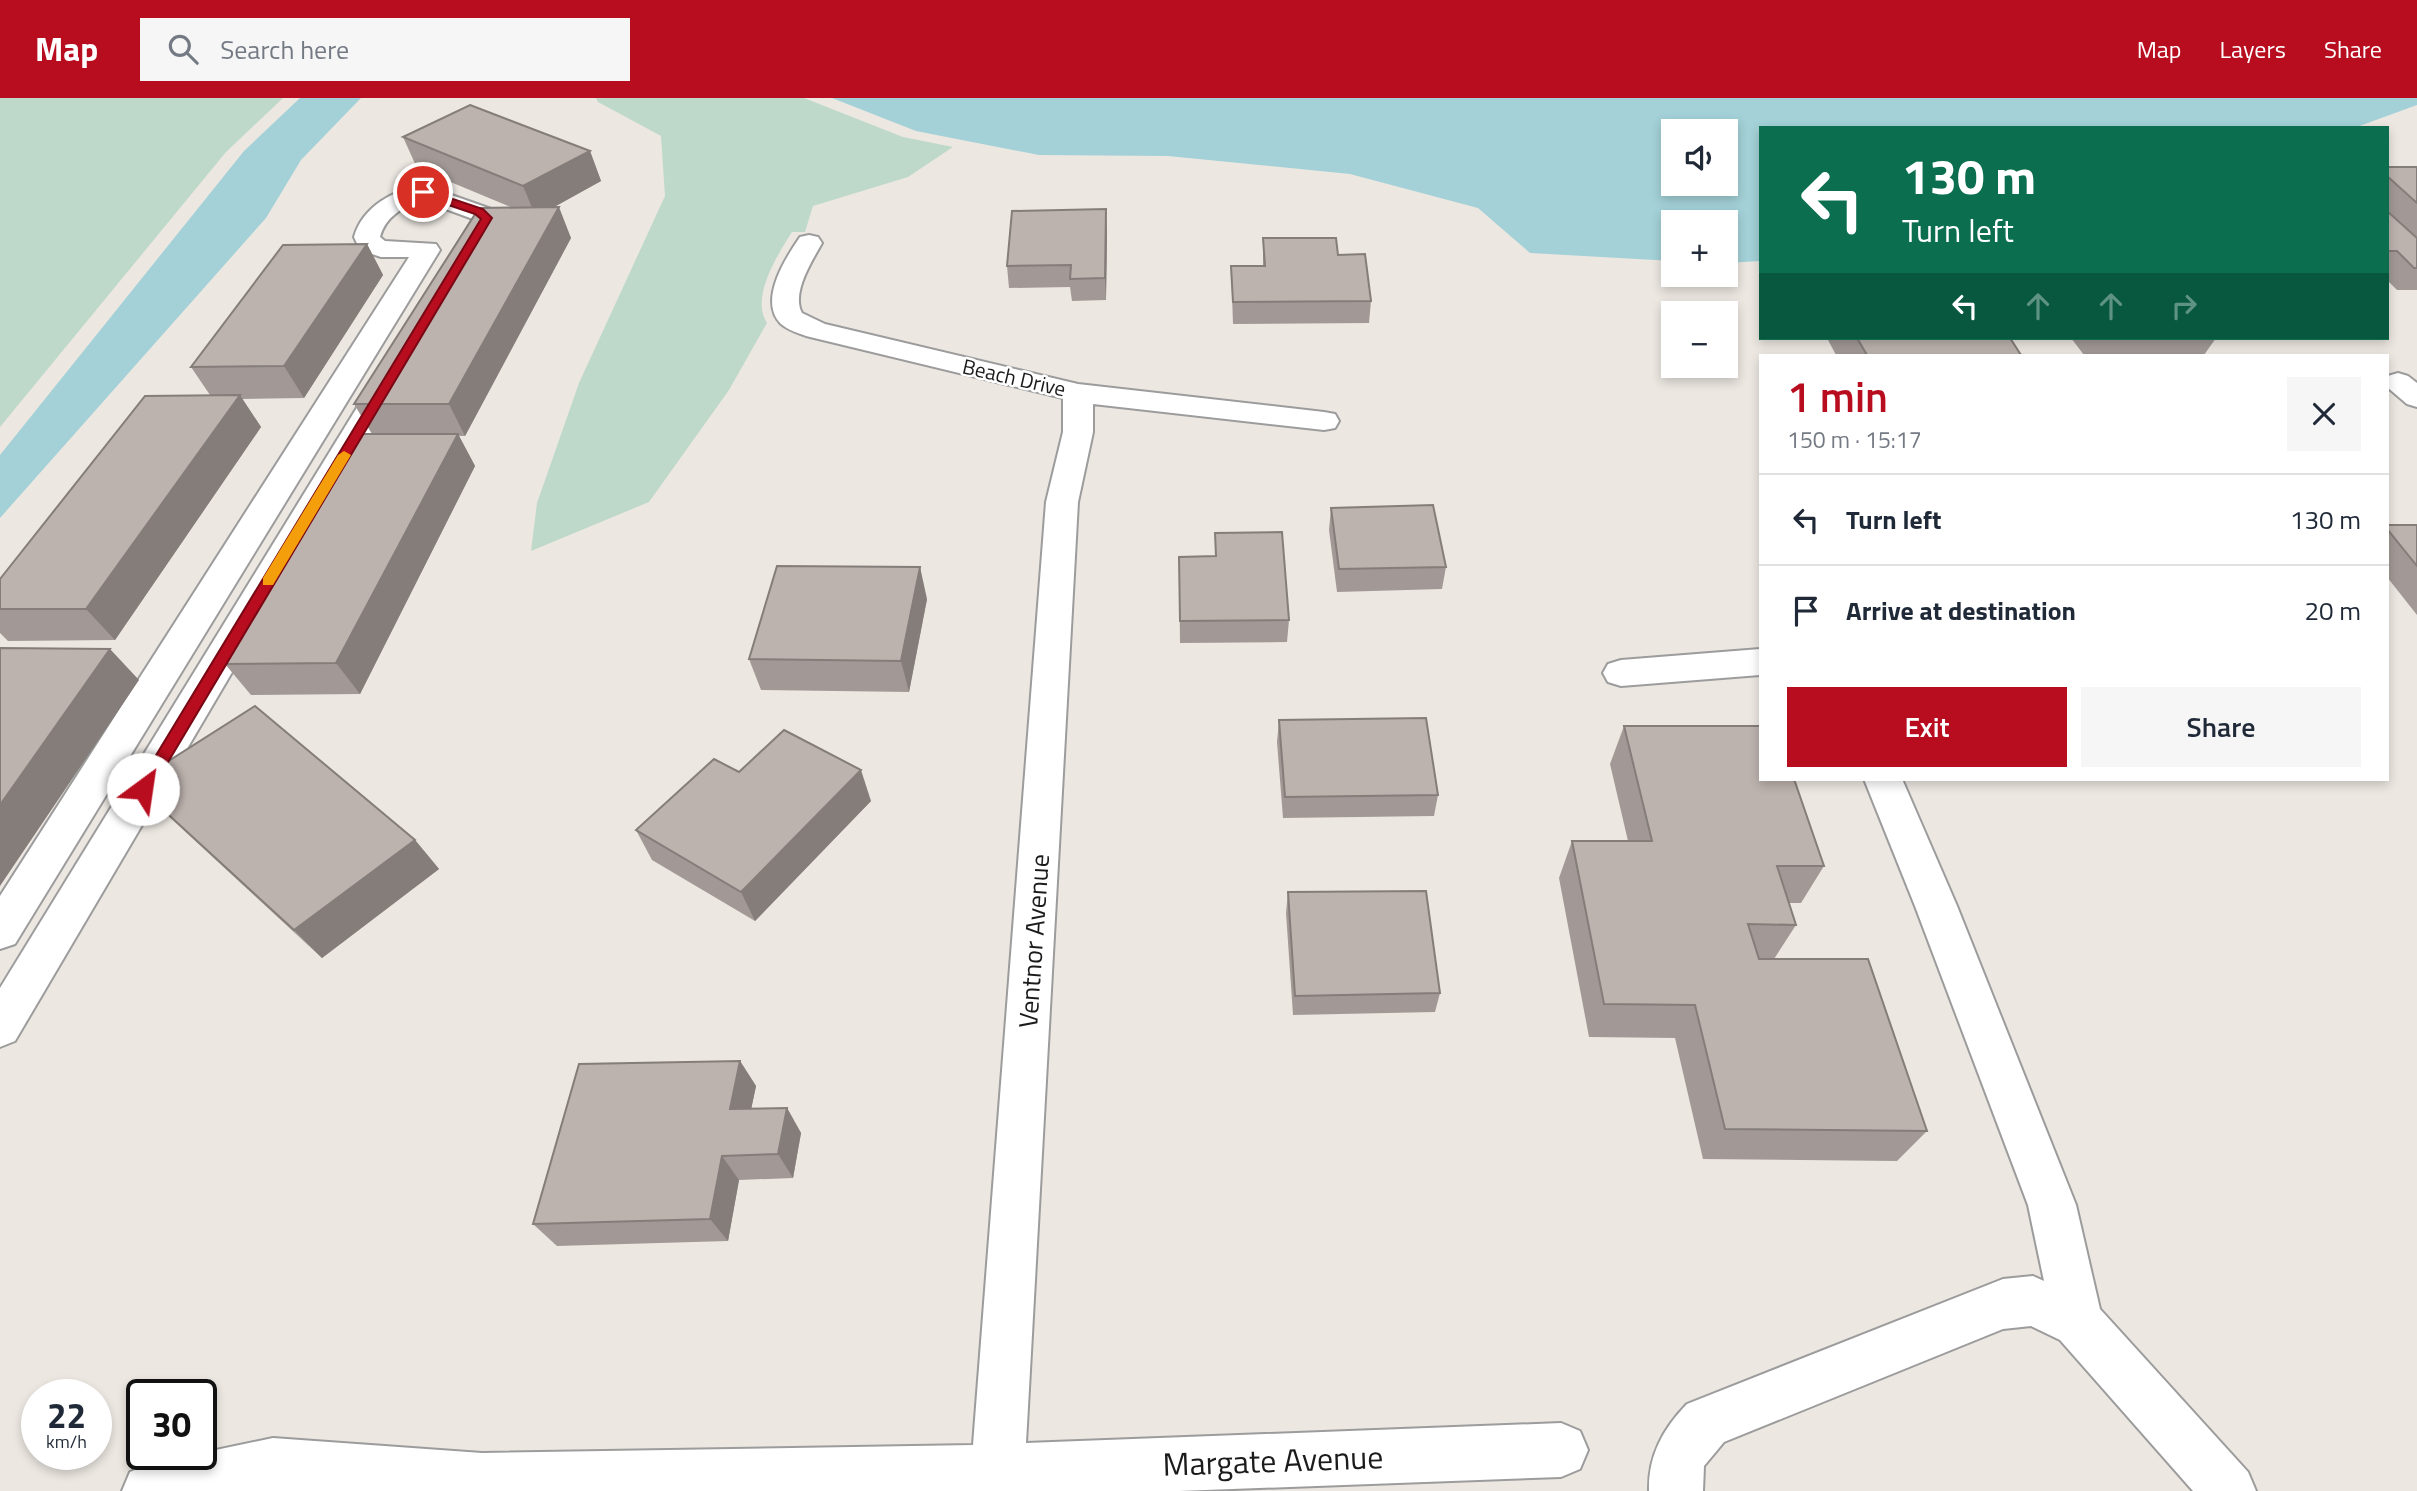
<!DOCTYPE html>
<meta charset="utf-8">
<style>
:root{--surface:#fff;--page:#f6f6f7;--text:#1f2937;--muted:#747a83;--line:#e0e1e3;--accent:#b80d1f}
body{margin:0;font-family:"Titillium Web",sans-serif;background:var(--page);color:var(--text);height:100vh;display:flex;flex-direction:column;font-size:26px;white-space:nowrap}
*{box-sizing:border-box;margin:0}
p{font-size:23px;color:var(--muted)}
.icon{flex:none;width:38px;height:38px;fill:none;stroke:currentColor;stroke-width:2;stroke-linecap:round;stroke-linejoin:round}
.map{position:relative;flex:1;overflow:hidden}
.panel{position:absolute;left:1759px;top:256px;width:630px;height:427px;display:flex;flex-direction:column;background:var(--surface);border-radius:0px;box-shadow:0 4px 10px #0003}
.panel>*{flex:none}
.guide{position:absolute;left:1759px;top:28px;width:630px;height:214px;border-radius:0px;box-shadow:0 4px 10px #0003;background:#0b6e4f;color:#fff;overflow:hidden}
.controls{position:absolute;left:1661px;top:21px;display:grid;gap:14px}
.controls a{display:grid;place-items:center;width:77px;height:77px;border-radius:0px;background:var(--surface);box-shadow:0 4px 10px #0003;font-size:35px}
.speed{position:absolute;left:21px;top:1281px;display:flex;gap:14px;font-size:35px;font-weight:700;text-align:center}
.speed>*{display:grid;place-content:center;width:91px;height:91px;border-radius:50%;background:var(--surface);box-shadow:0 4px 10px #0003;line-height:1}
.speed small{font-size:18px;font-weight:400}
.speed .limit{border:4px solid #111;border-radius:10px;background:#fff;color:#111}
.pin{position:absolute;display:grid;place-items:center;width:60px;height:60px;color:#fff;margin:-30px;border:4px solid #fff;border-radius:50%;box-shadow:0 2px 7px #0007}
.me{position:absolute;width:77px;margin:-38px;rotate:31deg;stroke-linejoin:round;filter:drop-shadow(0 0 5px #0008)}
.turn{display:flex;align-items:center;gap:24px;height:147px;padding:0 28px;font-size:32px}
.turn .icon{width:91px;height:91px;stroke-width:2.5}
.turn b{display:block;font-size:49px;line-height:60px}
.lanes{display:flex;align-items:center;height:66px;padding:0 28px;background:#0003;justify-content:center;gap:35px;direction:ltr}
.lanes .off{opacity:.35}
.round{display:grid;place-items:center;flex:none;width:74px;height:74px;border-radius:0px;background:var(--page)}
.headline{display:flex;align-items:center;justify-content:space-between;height:119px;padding:0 28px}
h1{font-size:42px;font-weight:600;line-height:52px;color:var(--accent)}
.primary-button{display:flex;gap:14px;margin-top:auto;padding:14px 28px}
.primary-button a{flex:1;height:80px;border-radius:0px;background:var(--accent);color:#fff;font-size:28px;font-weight:600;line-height:80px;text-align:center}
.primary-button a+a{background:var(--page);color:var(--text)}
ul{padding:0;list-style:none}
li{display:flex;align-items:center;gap:21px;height:91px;padding:0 28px;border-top:2px solid var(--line)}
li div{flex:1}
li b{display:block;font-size:26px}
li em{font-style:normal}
header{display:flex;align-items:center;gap:42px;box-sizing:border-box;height:98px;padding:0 35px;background:var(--accent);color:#fff}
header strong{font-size:33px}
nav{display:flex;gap:38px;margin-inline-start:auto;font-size:24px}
.search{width:490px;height:63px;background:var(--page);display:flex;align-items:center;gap:18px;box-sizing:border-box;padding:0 24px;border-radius:0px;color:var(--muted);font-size:26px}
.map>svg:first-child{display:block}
</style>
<header>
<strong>Map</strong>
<div class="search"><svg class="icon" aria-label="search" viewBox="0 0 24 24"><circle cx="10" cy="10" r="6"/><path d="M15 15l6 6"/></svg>Search here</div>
<nav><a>Map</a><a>Layers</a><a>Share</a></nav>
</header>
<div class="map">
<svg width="2417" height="1393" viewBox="0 0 2417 1393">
<rect width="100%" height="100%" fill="#ece7e1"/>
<g fill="#bed9ca">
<path d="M0,0H283L226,54L0,329Z"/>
<path d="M596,0H804L903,39L953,49L908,79L813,108L805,134H792C778,156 750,200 767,225L729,292L649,404L531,453L537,405L579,285L665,98L661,38L598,4Z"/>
</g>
<g fill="#a3d1d7" fill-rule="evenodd">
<path d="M300,0H361L301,62L266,120L0,420V357L244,53Z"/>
<path d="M832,0H2417V7L2354,30H1760V163L1726,165V124H1673V163L1530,155L1478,110L1350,76L1168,58L1039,57L916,33ZM1673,33H1726V86H1673Z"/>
</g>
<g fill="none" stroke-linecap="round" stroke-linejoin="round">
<defs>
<g id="minor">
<path d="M423,87L494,112L500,120L475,160L466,162L457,160L453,154L473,121L421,102C403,109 385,119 380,139L385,143L436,146L440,152L15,846L0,851V798L409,159H381L360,152L354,139C363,108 394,92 423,87Z"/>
<path d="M809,137L818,139L822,145C812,163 791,195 802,215L825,226L1078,286L1324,314L1335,316L1339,323L1335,330L1324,332L1093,306V334L1078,404L1026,1345L1561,1325L1580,1333L1588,1352L1580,1371L1561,1379L1179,1393H122L130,1374L149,1366L273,1340L482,1355L973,1347L1046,404L1063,334V300L806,238C798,235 788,232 781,226C758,203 785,161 800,139Z"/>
<path d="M392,268L402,271L407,277L15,943L0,949V890L377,277L382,271Z"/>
<path d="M2398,275L2408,278L2417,285V309L2407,306L2387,289L2388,278Z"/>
<path d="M1760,551V577L1621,588L1608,584L1603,575L1608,566L1621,562Z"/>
<path d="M1864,681H1902L1957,808L2076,1107L2100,1211L2248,1374L2256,1393H2193L2060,1242L2031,1228L2003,1231L1724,1344L1704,1368L1703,1393H1649C1648,1358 1663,1331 1687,1306L2003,1181L2033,1178L2044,1183L2028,1107L1915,808Z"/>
</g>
</defs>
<use href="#minor" stroke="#9c9c9c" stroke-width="4"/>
<use href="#minor" fill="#fff" fill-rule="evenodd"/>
</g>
<g fill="#a29996">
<path d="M403,39L590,53L601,83L554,109L571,140L465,338H459L475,368L360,596L251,597L225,566L372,336L354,306L513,110L417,70Z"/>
<path d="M2387,69H2417V192H2397L2387,182Z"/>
<path d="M1107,133L1106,202L1072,203L1070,189L1009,190L1007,168Z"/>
<path d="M1263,140L1338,157L1371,203L1369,225L1233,226L1231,168H1263Z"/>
<path d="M367,146L383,177L304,300L242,301L261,329L115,542L8,543L0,535V481L210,297L191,269Z"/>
<path d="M1827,240H2010L2021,257H1836Z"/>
<path d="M2071,240H2216L2204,257H2084Z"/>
<path d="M1331,410L1446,469L1442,491L1337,494L1329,432Z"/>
<path d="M2387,427H2417V517L2387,479Z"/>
<path d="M1215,435L1289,522L1287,544L1180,545L1179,459L1215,458Z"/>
<path d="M927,501L909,594L761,592L749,561Z"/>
<path d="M1279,622L1438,697L1434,718L1283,720L1277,644Z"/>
<path d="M1624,628L1824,768L1801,805H1789L1796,827L1774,861L1927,1033L1897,1063L1703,1061L1675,940L1589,939L1559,780L1572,743H1628L1610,666Z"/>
<path d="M739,674L871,703L755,823L652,762L636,732Z"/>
<path d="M134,685L415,742L439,771L322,860L165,715Z"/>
<path d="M1288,794L1440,895L1435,914L1293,917L1286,815Z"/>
<path d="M740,963L756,988L751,1011L787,1010L801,1035L793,1080L739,1082L728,1143L557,1148L533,1126Z"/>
</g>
<g fill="#847d7a">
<path d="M590,53L601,83L536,119L523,88Z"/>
<path d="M559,109L571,140L465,338L449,306Z"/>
<path d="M1106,111L1107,133L1106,202L1105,180Z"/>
<path d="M367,146L383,177L304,300L284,268Z"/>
<path d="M240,297L261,329L115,542L86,511Z"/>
<path d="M458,336L475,368L360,596L336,565Z"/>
<path d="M920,469L927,501L909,594L901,563Z"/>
<path d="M110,551L139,582L0,788V707Z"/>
<path d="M861,672L871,703L755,823L741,794Z"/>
<path d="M415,742L439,771L322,860L294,832Z"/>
<path d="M740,963L756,988L746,1036L730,1011Z"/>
<path d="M787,1010L801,1035L793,1080L778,1056Z"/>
<path d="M722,1058L739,1082L728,1143L710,1121Z"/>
</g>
<g fill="#bcb2ae" stroke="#847d7a" stroke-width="2">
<path d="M470,7L590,53L523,88L403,39Z"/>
<path d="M2387,69H2417V105L2387,78Z"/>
<path d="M559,109L449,306H354L479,110Z"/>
<path d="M1106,111L1105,180L1070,181L1071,167L1007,168L1012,113Z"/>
<path d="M2387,113L2417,140V170H2414L2397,153H2387Z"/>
<path d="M1263,140H1336L1338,157L1365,156L1371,203L1233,204L1231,168H1265Z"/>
<path d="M367,146L284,268L191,269L283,147Z"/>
<path d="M1857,240H2010L2021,257H1867Z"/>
<path d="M240,297L86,511H0V481L145,298Z"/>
<path d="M363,336H458L336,565L225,566Z"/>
<path d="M1433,407L1446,469L1339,471L1331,410Z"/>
<path d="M2387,427H2417V468L2387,431Z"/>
<path d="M1282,434L1289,522L1180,523L1179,459L1216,458L1215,435Z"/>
<path d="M777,468L920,469L901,563L749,561Z"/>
<path d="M0,550L110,551L0,707Z"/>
<path d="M255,608L415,742L294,832L134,685Z"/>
<path d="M1426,620L1438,697L1285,699L1279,622Z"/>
<path d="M1624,628H1760V681H1794L1824,768H1777L1796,827L1748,826L1759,861H1868L1927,1033L1725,1031L1695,907L1604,906L1572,743H1652Z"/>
<path d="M784,632L861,672L741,794L636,732L714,661L739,674Z"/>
<path d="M1426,793L1440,895L1295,898L1288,794Z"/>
<path d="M740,963L730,1011L787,1010L778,1056L722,1058L710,1121L533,1126L579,966Z"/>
</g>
<path fill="#b80d1f" stroke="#780814" stroke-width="2" d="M419,92H426L483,111L492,120L149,696H138L135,691L138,687L481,121L475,116L419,97Z"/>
<path fill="#f59e0b" d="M344,353L351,357L273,487H263V480L338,357Z"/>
<g text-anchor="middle" stroke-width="5" stroke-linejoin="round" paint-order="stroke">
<g font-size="21" fill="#1b1b1b" stroke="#fff">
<text transform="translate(1014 280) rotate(13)" y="7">Beach Drive</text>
</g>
<g font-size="26" fill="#1b1b1b" stroke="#fff">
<text transform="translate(1034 843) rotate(-86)" y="9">Ventnor Avenue</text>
</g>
<g font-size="32" fill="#1b1b1b" stroke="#fff">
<text transform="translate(1273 1363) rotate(-2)" y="11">Margate Avenue</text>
</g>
</g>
</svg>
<div class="controls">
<a><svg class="icon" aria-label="sound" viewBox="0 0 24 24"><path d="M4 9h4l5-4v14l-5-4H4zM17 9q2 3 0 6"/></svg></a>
<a>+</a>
<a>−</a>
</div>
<div class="speed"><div>22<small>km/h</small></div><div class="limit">30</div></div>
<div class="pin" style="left:423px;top:94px;background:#d93025"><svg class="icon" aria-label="arrive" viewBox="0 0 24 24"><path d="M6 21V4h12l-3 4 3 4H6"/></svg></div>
<svg class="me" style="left:143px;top:691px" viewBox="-20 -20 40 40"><circle r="19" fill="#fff"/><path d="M0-13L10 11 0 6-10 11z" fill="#b80d1f"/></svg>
<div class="guide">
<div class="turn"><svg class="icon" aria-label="left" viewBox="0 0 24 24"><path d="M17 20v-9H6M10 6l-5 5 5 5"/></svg><div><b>130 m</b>Turn left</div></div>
<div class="lanes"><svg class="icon" aria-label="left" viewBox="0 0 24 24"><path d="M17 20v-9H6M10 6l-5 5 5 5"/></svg><svg class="icon off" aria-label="ahead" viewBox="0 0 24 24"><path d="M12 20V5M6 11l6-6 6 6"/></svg><svg class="icon off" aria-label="ahead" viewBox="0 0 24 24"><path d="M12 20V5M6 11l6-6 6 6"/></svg><svg class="icon off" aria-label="right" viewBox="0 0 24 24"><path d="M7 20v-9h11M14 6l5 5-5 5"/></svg></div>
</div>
<section class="panel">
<div class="headline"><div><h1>1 min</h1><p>150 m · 15:17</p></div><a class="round"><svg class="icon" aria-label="close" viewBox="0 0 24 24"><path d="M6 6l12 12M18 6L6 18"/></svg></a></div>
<ul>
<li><svg class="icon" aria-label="left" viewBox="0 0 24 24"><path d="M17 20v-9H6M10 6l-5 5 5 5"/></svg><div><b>Turn left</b></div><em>130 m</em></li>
<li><svg class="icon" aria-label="arrive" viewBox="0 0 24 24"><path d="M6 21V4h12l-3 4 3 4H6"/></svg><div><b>Arrive at destination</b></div><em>20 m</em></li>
</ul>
<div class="primary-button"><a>Exit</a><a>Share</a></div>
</section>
</div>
